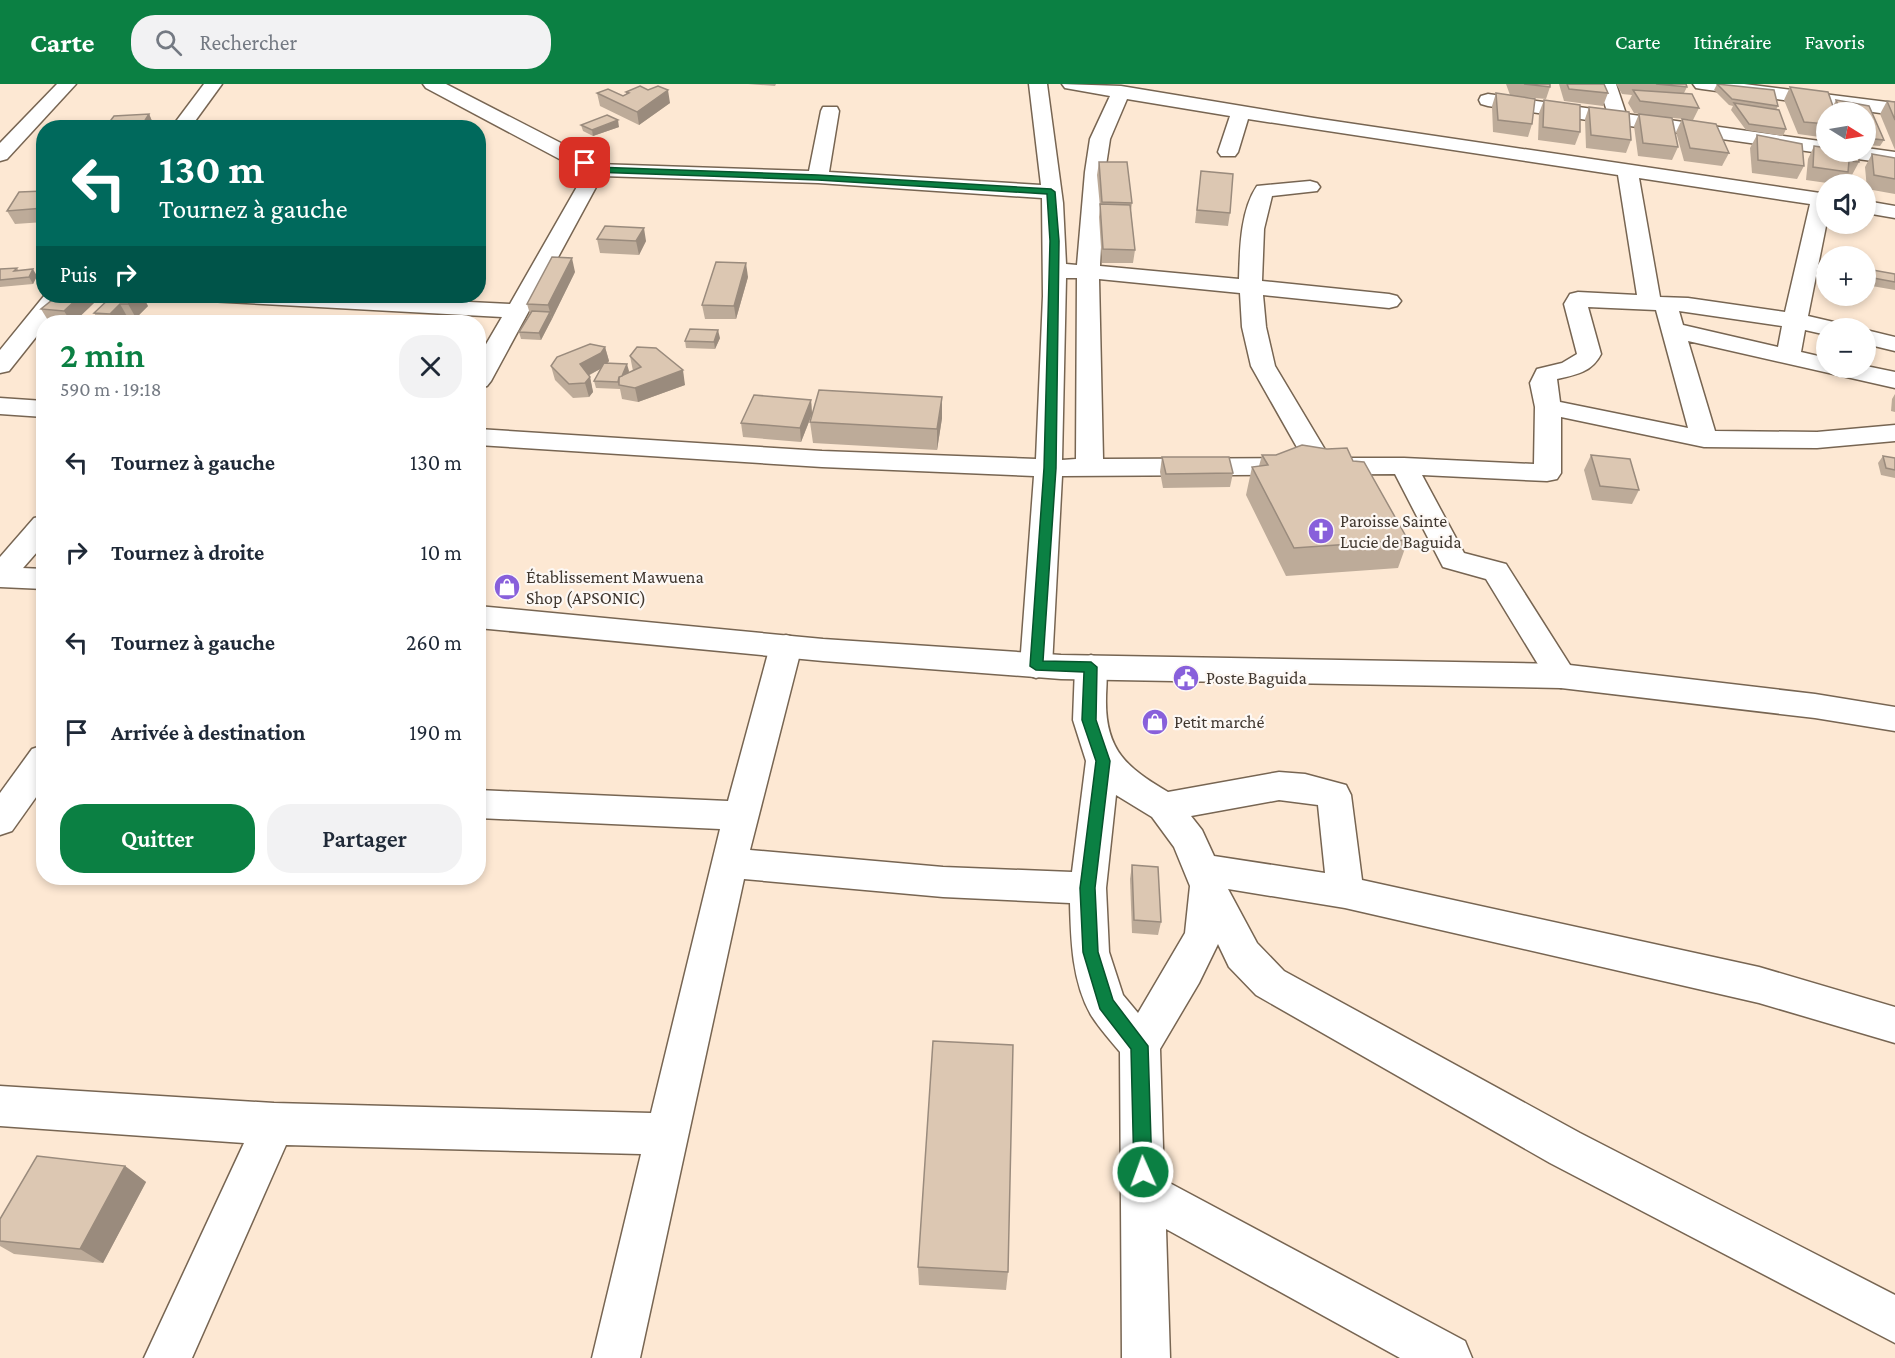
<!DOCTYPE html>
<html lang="fr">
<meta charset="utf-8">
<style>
:root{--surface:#fff;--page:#f2f2f3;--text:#1f2937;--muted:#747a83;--accent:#0b8043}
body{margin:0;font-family:"Crimson Pro",serif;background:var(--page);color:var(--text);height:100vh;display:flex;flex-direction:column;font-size:22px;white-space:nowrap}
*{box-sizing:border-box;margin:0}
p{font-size:20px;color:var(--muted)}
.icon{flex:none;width:33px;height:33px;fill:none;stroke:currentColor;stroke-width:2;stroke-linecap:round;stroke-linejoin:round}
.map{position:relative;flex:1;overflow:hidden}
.panel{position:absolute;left:36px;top:231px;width:450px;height:570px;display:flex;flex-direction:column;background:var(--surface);border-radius:24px;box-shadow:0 3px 9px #0003}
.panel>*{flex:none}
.hud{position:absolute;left:36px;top:36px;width:450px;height:183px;border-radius:24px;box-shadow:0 3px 9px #0003;background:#00695c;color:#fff;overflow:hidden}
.needle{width:39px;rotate:101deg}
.buttons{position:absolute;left:1816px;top:18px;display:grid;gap:12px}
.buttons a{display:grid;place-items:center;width:60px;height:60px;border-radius:50%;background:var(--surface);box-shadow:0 3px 9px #0003;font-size:30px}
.pin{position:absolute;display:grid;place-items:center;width:51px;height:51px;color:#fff;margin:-26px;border-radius:12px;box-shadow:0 3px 9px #0006}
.me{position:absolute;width:66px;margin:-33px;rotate:358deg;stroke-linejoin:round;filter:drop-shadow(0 0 4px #0008)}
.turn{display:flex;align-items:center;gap:21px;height:126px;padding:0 24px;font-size:27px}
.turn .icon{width:78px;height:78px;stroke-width:2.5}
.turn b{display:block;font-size:42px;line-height:51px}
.then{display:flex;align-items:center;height:57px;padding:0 24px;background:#0003;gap:12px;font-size:22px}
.round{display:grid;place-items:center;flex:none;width:63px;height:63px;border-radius:24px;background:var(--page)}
.summary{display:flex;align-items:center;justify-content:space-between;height:102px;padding:0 24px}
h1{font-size:36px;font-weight:600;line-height:45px;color:var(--accent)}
.action{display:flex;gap:12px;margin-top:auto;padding:12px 24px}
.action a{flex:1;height:69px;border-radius:24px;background:var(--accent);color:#fff;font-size:24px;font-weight:600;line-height:69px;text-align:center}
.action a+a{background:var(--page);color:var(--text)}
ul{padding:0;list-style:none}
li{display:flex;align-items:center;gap:18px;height:90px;padding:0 24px}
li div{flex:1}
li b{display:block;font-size:22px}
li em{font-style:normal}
header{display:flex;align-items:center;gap:36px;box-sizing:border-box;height:84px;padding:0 30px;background:var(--accent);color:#fff}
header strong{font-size:28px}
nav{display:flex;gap:33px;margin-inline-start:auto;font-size:21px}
.search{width:420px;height:54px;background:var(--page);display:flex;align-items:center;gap:15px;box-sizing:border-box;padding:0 21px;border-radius:24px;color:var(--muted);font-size:22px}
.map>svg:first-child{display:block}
</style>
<header>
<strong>Carte</strong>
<div class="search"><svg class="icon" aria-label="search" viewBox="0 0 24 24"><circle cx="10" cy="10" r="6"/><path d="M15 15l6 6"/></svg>Rechercher</div>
<nav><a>Carte</a><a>Itinéraire</a><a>Favoris</a></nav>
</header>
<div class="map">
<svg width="1895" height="1274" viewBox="0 0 1895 1274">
<rect width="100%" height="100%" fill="#fde8d3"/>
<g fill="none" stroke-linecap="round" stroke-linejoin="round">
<defs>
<g id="street">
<path d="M204,0H222L190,44H171Z"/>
<path d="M423,0H446L592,75L597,80L809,87L821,27L823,23H837L839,27L829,88L1041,101L1029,0H1047L1063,119L1066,180L1077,181L1085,88L1090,55L1110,12L1065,4L1062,0L1121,2L1314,34L1827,110V137L1808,232L1838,239L1842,244H1827V251L1805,246L1801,268L1827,274V284L1866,282L1895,288V304L1688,257L1715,347L1817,348L1895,341V357L1817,364L1704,363L1561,333V389L1557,395L1547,397L1422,391L1464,469L1506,480L1577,592L1572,600L1561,604L1550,600L1486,495L1443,483L1395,390L1062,392L1052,582L1047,590L1036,594L1025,590L1020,582L1034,392L822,383L478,361V345L822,367L1036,375L1043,212L1042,114L818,99L602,92L491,297L487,302L478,304V274L502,233L208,217L205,212H346L510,220L582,94V87L426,4ZM1127,15L1230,32L1218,68L1221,72H1235L1238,68L1248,35L1618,91L1637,211L1578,208L1570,210L1564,220L1577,270L1562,279L1537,285L1530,299L1535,323L1534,380L1404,374H1330L1275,282L1266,243L1263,211L1389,224L1397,222L1401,217L1397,212L1389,210L1262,197L1264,145L1272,112L1317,107L1320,103L1317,99L1310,97L1257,102C1240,127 1240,166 1239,195L1100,182L1105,88L1110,55ZM1639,94L1810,120L1785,228L1688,214L1660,213ZM1066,194H1077L1076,375L1062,376ZM1099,195L1240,209L1242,243L1251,282L1303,374L1103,375ZM1588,223L1656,226L1688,344L1560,318L1557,295C1576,291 1592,288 1601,270ZM1679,227L1782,242L1778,263L1683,241Z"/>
<path d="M1598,0H1616L1626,30L1827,58V68H1834L1827,70L1488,22L1481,20L1479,16L1481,12L1488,10L1607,27Z"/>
<path d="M1693,0H1744L1895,19V31L1702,5L1696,4Z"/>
<path d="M1866,64L1895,68V80L1850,74L1843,72L1840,68H1866Z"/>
<path d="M1866,117L1895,122V134L1866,129Z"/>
<path d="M44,212H68L47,238H44V243L9,287L0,289V266Z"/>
<path d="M1866,246L1895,253V267L1866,260Z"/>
<path d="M0,314L44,317V333L0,330Z"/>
<path d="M44,432V460L10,499L0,502V473L34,434Z"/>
<path d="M786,551L797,554L802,562L750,766L943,783L1072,788L1086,677L1073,636L1075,583L1080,575L1091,571L1102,575C1109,587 1106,601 1106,615C1105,666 1127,684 1168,708L1279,688L1305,690L1346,701L1351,711L1362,796L1759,883L1895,923V959L1759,919L1345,824L1228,805L1257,859L1284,887L1580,1049L1895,1211V1259L1550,1079L1256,911L1229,883L1218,860L1199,899L1160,965L1164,1096L1465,1257L1472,1274H1400L1166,1145L1170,1274H1122L1120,968C1110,956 1099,944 1091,931C1072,897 1071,857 1070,819L943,813L744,795L640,1274H592L641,1070L286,1061L192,1274H144L244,1059L0,1042V1002L274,1019L651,1029L720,745L478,734V706L728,717L770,562L775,554ZM1116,711L1152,733L1174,763L1190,802L1185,849L1138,929L1123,911L1109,868L1106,804ZM1279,716L1318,721L1325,789L1214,772L1202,746L1191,732Z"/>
<path d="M44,661V702L12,747L0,751V709L32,665Z"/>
</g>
<g id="secondary">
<path d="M0,483L44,485V505L0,503Z"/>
<path d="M478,522L823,555L1061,571L1561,580L1815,610L1895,623V647L1815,634L1561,604L1061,595L823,577L478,544Z"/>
</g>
<path id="highway" d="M57,0H76L7,75L0,77V59Z"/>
</defs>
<use href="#street" stroke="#776552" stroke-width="3"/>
<use href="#secondary" stroke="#776552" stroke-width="3"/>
<use href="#highway" stroke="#776552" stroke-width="3"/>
<use href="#street" fill="#fff" fill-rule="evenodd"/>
<use href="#secondary" fill="#fff" fill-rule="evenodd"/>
<use href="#highway" fill="#fff" fill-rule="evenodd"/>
</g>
<g fill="#bdab99">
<path d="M748,0H776L775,2Z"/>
<path d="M1506,0H1550V3L1546,15L1513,12L1532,40L1528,53L1493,48L1492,22L1496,9L1510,11Z"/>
<path d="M1559,0H1604L1608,9L1603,22L1564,17Z"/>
<path d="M1616,0H1686L1687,3L1684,9L1699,24L1693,36L1655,32L1678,63L1672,76L1638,72L1634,42L1639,30L1634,29L1628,19L1632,11L1622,10Z"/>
<path d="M1717,0L1778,22L1776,26L1786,45L1783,52L1746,46L1731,26L1733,22L1729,21L1714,6Z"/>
<path d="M1790,3L1828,8L1833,22L1836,16L1869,22L1884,56L1880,62L1866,61V28H1835L1833,23L1835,28H1827V54L1798,50L1784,16Z"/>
<path d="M626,8L670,19L639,41L600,22L597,9L623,12L626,10Z"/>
<path d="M1544,16L1580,48L1575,61L1538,56L1539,29Z"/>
<path d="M1887,17L1895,18V66L1880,30Z"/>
<path d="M1589,23L1631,56L1626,69L1586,64L1585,35Z"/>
<path d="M149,30L152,37L147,44H110L108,40Z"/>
<path d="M1682,35L1729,69L1722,82L1684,77L1676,48Z"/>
<path d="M581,41L619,43L593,52L583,47Z"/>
<path d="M1757,51L1804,82L1797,95L1752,89L1750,64Z"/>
<path d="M1814,62L1859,78L1852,91L1847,90L1841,100H1834L1806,96L1808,75Z"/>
<path d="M1872,70L1895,74V110L1867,105L1865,83Z"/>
<path d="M1099,78L1132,119L1131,127L1135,166L1133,179H1102L1099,133L1100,123L1097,91Z"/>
<path d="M1201,87L1230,129L1228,142L1195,139Z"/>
<path d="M44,107V138L15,140L7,127Z"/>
<path d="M597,155L646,157L639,171L600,169Z"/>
<path d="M17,184L19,187L37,192L33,200L0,203V185Z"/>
<path d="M1867,185L1895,190V206L1866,201V186Z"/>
<path d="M575,188L541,256L521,255L519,248L530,230L527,220Z"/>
<path d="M748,193L736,235H705L702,221Z"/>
<path d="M112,212L148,222L136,234H128L123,238H100L94,229Z"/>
<path d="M94,219L74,238H49L41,225Z"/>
<path d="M720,254L715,265L686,264L685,257Z"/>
<path d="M605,263L609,277L607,279L629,287L628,289L633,287L630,272L685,301L638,318L622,315L620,305L596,304L594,297L600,285L588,292L590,293L593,308L589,313L573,314L555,296L551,282Z"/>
<path d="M1895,310V328L1891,327L1892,315Z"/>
<path d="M811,316L812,330L801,358L743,353L741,339Z"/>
<path d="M942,334L937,366L813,359L810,338Z"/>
<path d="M1262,371L1353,377L1408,456L1398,484L1286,492L1246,411L1252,383L1259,382Z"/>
<path d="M1591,371L1639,406L1632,420L1592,416L1584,386Z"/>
<path d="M1883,372L1895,374V394L1881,391L1878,379Z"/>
<path d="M1162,373L1233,389L1230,403L1163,404L1160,388Z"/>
<path d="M1132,781L1161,838L1158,851L1132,849L1130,795Z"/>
<path d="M125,1082L146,1098L103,1179L14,1170L0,1162V1135Z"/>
<path d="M918,1183L1008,1188L1006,1206L919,1201Z"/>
</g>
<g fill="#9a8b7d">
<path d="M668,6L670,19L639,41L637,28Z"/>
<path d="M149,30L152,37L147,44H146L144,38Z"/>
<path d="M618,36L619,43L593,52L592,46Z"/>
<path d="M644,144L646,157L639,171L636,157Z"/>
<path d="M572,174L575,188L552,235L548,221Z"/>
<path d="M746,179L748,193L736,235L734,222Z"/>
<path d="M33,185L37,192L33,200L29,193Z"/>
<path d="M80,212H90L94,219L74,238H71L64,227Z"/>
<path d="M137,212H143L148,222L136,234L128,220Z"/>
<path d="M120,220L128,234L123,238H115L110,230Z"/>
<path d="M550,228L552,235L541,256L539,249Z"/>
<path d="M718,246L720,254L715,265L714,258Z"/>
<path d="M605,263L609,277L604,283L583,294L580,280Z"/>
<path d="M627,280L629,287L622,301H619L620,305L618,298Z"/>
<path d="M683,286L685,301L638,318L635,304Z"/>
<path d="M590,293L593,308L589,313L585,299Z"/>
<path d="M942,313V334L937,366V345Z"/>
<path d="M811,316L812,330L801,358L800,344Z"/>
<path d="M125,1082L146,1098L103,1179L80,1165Z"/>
</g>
<g fill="#dcc7b2" stroke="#9a8b7d" stroke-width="1.5">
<path d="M1524,0H1550V3Z"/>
<path d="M1567,0H1604L1608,9L1569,5Z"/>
<path d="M1656,0H1686L1687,3Z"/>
<path d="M1717,0L1774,6L1778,22L1732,15Z"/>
<path d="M640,2L648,6L658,2L668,6L637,28L597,9L608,5L623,12L629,9L626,8Z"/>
<path d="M1790,3L1828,8L1835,28H1827V40L1804,38Z"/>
<path d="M1633,6L1692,10L1699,24L1640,17Z"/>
<path d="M1496,9L1535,15L1532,40L1498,36Z"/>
<path d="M1544,16L1580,21V48L1543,43Z"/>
<path d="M1836,16L1869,22L1884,56L1866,54V28H1841Z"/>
<path d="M1887,17L1895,18V36Z"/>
<path d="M1734,19L1779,26L1786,45L1749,40Z"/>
<path d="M1589,23L1629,28L1631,56L1591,51Z"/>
<path d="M149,30L144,38L108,40L114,32Z"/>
<path d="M1639,30L1672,34L1678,63L1643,59Z"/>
<path d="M607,31L618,36L592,46L581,41Z"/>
<path d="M1682,35L1716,40L1729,69L1690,64Z"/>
<path d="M1757,51L1802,60L1804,82L1758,76Z"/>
<path d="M1814,62L1827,64V68H1858L1859,78L1849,77L1848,88L1813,83Z"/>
<path d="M1872,70L1895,74V95L1874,91Z"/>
<path d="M1099,78H1127L1132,119L1102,118Z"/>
<path d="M1201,87L1233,90L1230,129L1197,126Z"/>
<path d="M44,107V124L7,127L19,108Z"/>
<path d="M1100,120L1130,121L1135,166L1103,165Z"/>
<path d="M605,142L644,144L636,157L597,155Z"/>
<path d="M552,173L572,174L548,221L527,220Z"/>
<path d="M716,178L746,179L734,222L702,221Z"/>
<path d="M17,184L14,187L33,185L29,193L0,196V185Z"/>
<path d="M1867,185L1895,190V198L1868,193Z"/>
<path d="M57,212H80L64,227L41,225Z"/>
<path d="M112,212H137L128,220H120L110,230L94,229Z"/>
<path d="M532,227L550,228L539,249L519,248Z"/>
<path d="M690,245L718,246L714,258L685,257Z"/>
<path d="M590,260L605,263L601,269L580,280L590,293L585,299L569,300L551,282L557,273Z"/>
<path d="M637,263L656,264L683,286L635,304L619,301V293L641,283L630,272Z"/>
<path d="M604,279L627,280L622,292L619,293L618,298L594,297Z"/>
<path d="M819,306L942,313L937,345L810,338Z"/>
<path d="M754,311L811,316L800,344L741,339Z"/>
<path d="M1302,361L1327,365L1347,364L1353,377L1364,378L1408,456L1294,464L1252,383L1268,381L1262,371H1276Z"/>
<path d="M1591,371L1630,375L1639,406L1600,402Z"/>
<path d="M1883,372L1895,374V386L1886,384Z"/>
<path d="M1162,373H1229L1233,389L1166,390Z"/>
<path d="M1132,781L1158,783L1161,838L1134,836Z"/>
<path d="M933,957L1013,961L1008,1188L918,1183Z"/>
<path d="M37,1072L125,1082L80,1165L0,1157V1135Z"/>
</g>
<path fill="#0b8043" stroke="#07532c" stroke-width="1.5" d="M585,76L594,83L818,91L1051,105L1055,108L1059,157L1056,384L1043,577L1091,578L1097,583L1096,636L1110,677L1095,804L1098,868L1113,916L1148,962L1152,1088L1150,1094L1143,1097L1137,1094L1134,1088L1131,965L1100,925L1083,868L1080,804L1096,677L1082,636L1084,588L1036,586L1030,582L1044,384L1050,157L1047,110L818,96L592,88L580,79Z"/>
<defs>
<symbol id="church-disc" viewBox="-11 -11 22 22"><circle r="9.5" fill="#8860db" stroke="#fdf8f4"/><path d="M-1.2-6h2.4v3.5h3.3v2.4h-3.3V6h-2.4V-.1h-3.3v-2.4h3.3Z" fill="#fff"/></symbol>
<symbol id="shop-disc" viewBox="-11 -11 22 22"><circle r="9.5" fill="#8860db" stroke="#fdf8f4"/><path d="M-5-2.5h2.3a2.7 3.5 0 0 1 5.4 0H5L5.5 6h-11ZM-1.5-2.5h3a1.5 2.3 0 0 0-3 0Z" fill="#fff"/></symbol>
<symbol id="civic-disc" viewBox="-11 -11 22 22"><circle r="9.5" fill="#8860db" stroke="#fdf8f4"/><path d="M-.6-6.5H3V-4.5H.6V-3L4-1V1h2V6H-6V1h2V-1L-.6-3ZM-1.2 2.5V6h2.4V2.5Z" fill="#fff"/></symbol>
</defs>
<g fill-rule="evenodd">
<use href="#church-disc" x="1306" y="432" width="30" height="30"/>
<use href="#shop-disc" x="492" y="488" width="30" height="30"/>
<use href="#civic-disc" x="1171" y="579" width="30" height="30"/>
<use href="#shop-disc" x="1140" y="623" width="30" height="30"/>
</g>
<g text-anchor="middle" stroke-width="4.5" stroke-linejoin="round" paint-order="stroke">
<g font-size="18" fill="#40372f" stroke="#fdf8f4" text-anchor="start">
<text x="1340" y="443">Paroisse Sainte<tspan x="1340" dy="21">Lucie de Baguida</tspan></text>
<text x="526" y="499">Établissement Mawuena<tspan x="526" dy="21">Shop (APSONIC)</tspan></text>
<text x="1206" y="600">Poste Baguida</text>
<text x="1174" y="644">Petit marché</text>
</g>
</g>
</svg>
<div class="buttons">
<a><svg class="needle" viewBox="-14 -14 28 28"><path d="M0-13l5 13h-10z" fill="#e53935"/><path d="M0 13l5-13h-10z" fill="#747a83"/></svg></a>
<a><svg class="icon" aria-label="sound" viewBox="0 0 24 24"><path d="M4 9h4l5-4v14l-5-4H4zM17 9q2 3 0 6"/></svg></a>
<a>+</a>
<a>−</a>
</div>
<div class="pin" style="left:585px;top:79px;background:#d93025"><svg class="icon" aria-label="arrive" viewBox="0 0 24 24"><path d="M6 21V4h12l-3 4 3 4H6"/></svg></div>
<svg class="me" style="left:1143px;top:1088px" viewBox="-20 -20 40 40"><circle r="17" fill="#0b8043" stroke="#fff" stroke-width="3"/><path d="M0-11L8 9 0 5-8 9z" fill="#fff"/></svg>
<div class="hud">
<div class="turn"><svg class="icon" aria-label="left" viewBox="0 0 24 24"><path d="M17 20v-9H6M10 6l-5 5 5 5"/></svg><div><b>130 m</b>Tournez à gauche</div></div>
<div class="then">Puis<svg class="icon" aria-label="right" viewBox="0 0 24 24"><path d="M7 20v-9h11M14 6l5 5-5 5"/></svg></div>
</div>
<section class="panel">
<div class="summary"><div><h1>2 min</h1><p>590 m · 19:18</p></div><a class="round"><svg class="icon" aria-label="close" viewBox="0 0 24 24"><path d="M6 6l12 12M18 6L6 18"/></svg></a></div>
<ul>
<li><svg class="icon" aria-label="left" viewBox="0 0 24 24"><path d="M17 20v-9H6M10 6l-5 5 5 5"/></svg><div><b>Tournez à gauche</b></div><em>130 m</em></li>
<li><svg class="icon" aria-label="right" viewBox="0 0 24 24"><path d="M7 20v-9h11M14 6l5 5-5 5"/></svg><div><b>Tournez à droite</b></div><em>10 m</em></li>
<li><svg class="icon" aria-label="left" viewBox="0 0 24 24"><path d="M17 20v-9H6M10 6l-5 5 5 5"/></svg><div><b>Tournez à gauche</b></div><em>260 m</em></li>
<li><svg class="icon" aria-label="arrive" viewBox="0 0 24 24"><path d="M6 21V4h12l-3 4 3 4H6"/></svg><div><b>Arrivée à destination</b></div><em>190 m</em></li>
</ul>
<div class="action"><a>Quitter</a><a>Partager</a></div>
</section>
</div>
